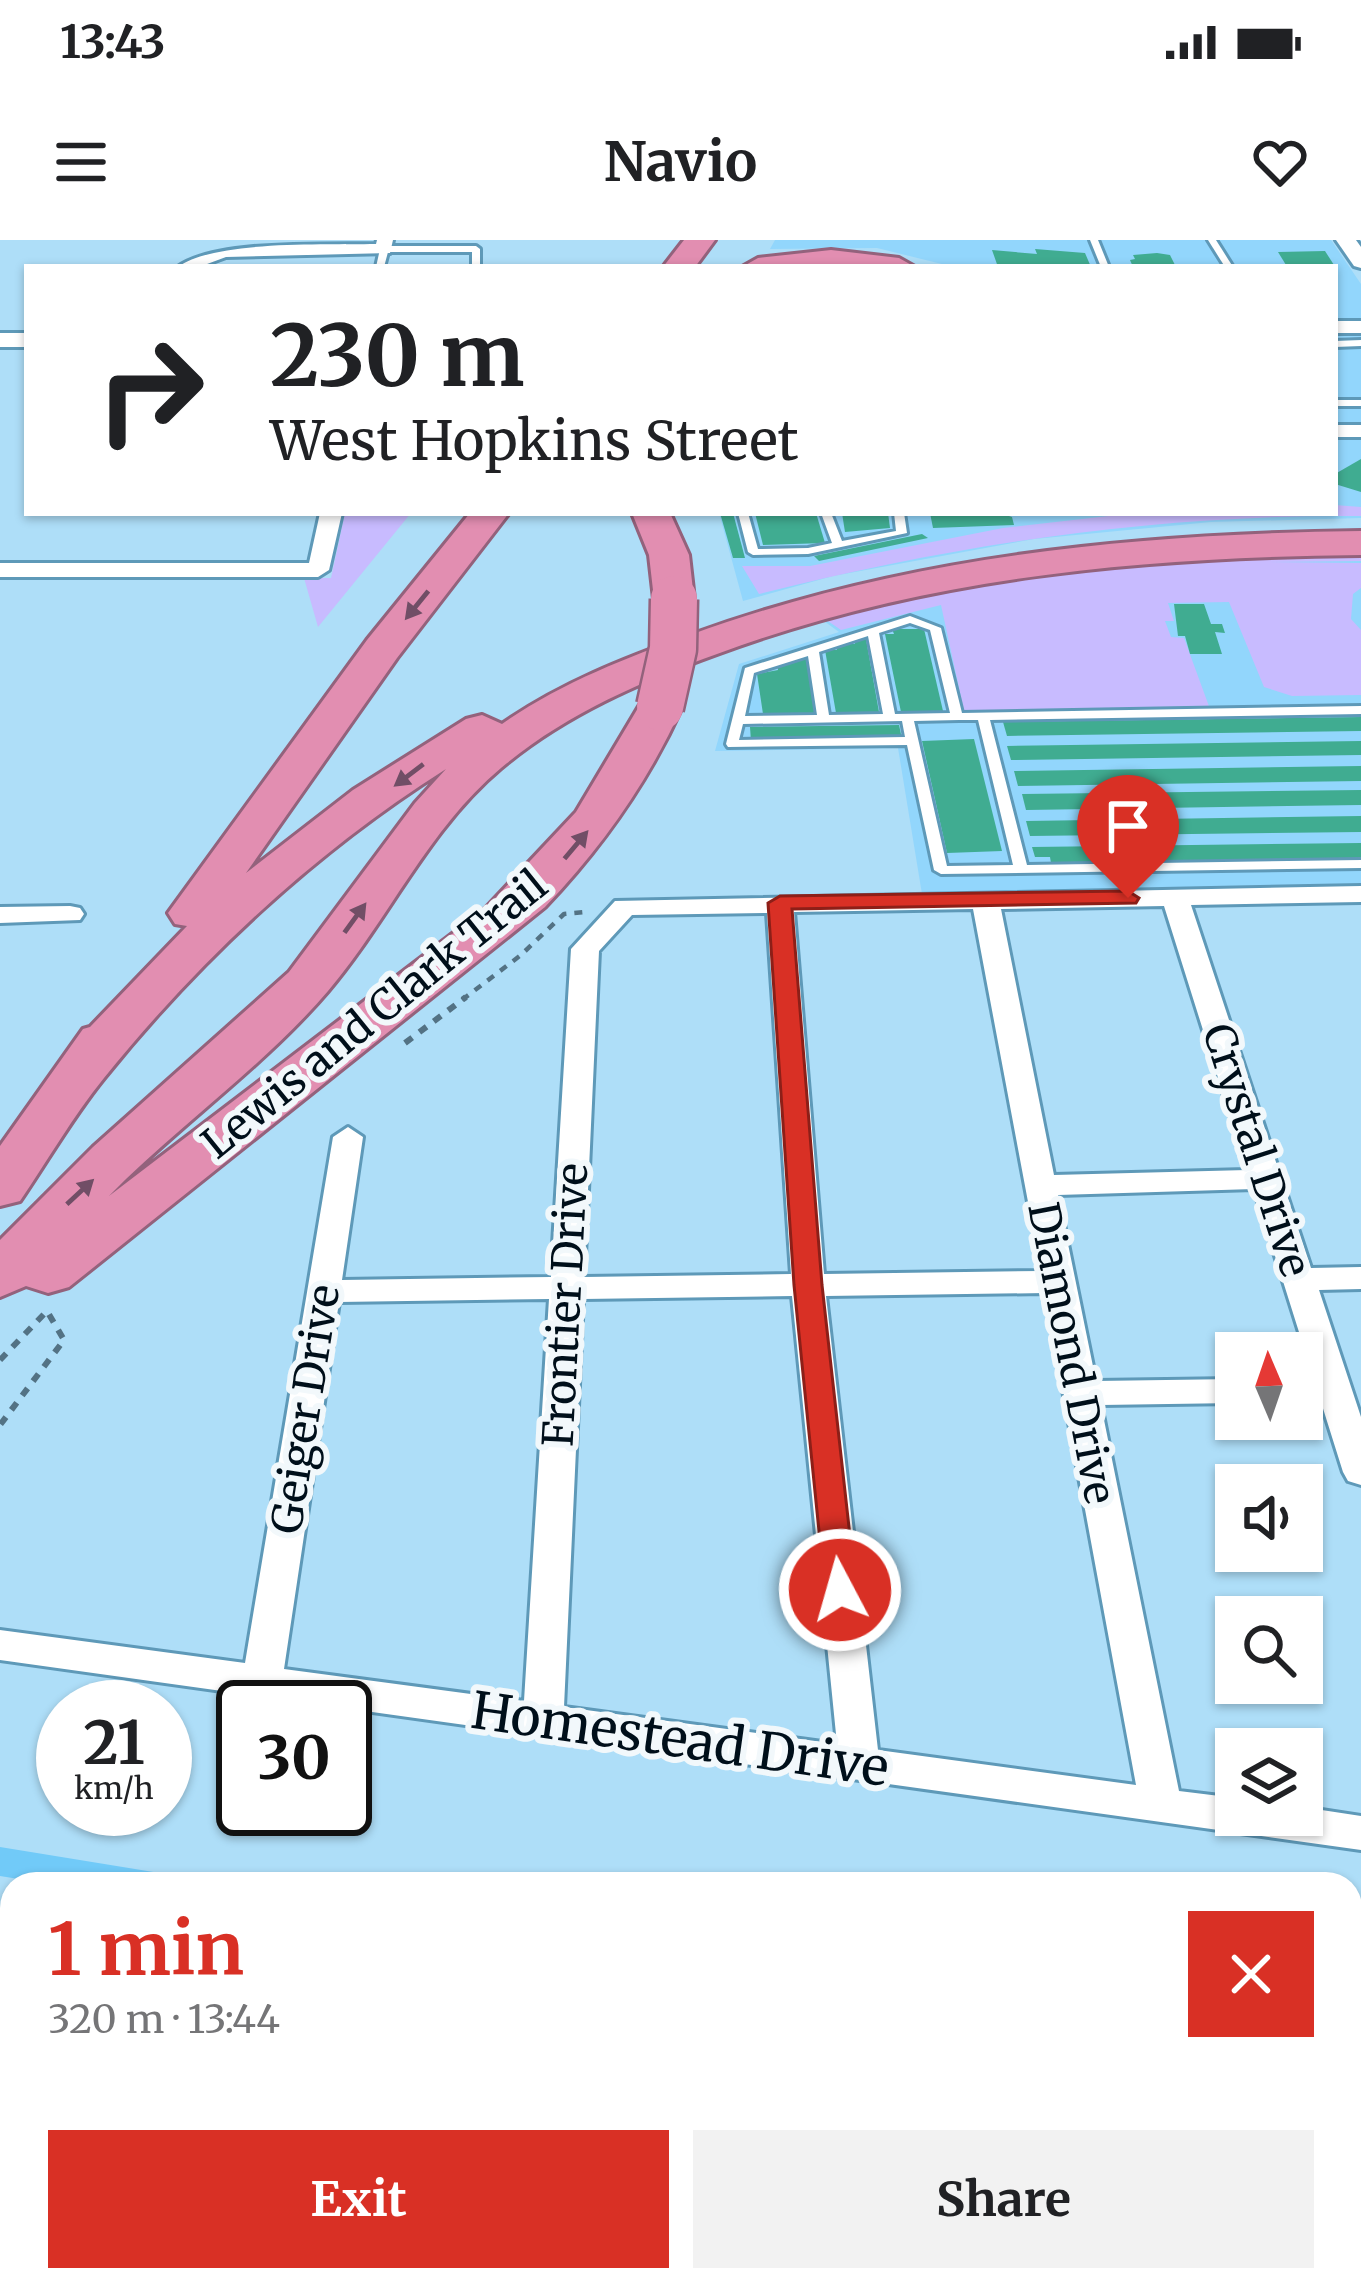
<!DOCTYPE html>
<meta charset="utf-8">
<style>
:root{--surface:#fff;--page:#f2f2f2;--text:#202124;--muted:#757577;--accent:#d93025}
body{margin:0;font-family:Merriweather,serif;background:var(--page);color:var(--text);height:100vh;display:flex;flex-direction:column;font-size:45px;white-space:nowrap}
*{box-sizing:border-box;margin:0}
p{font-size:39px;color:var(--muted)}
.icon{flex:none;width:66px;height:66px;fill:none;stroke:currentColor;stroke-width:2;stroke-linecap:round;stroke-linejoin:round}
.map{position:relative;flex:1;overflow:hidden}
.panel{position:absolute;left:0px;top:1632px;width:1362px;height:420px;display:flex;flex-direction:column;background:var(--surface);border-radius:36px 36px 0 0;box-shadow:0 3px 9px #0004}
.panel>*{flex:none}
.top-card{position:absolute;left:24px;top:24px;width:1314px;height:252px;border-radius:0px;box-shadow:0 3px 9px #0004;background:#fff;color:var(--text);overflow:hidden}
.needle{width:78px;rotate:358deg}
.buttons{position:absolute;left:1215px;top:1092px;display:grid;gap:24px}
.buttons a{display:grid;place-items:center;width:108px;height:108px;border-radius:0px;background:var(--surface);box-shadow:0 3px 9px #0004;font-size:60px}
.speed{position:absolute;left:36px;top:1440px;display:flex;gap:24px;font-size:60px;font-weight:700;text-align:center}
.speed>*{display:grid;place-content:center;width:156px;height:156px;border-radius:50%;background:var(--surface);box-shadow:0 3px 9px #0004;line-height:1}
.speed small{font-size:30px;font-weight:400}
.speed .limit{border:6px solid #111;border-radius:18px;background:#fff;color:#111}
.pin{position:absolute;display:grid;place-items:center;width:102px;height:102px;color:#fff;margin:-123px -51px;border-radius:50% 50% 50% 0;rotate:-45deg;box-shadow:0 0 12px #0007}
.pin .icon{rotate:45deg}
.me{position:absolute;width:132px;margin:-66px;rotate:354deg;stroke-linejoin:round;filter:drop-shadow(0 0 9px #0008)}
.turn{display:flex;align-items:center;gap:42px;height:252px;padding:0 48px;font-size:54px}
.turn .icon{width:156px;height:156px;stroke-width:2.5}
.turn b{display:block;font-size:84px;line-height:102px}
.round{display:grid;place-items:center;flex:none;width:126px;height:126px;border-radius:0px;background:var(--page)}
.summary{display:flex;align-items:center;justify-content:space-between;height:204px;padding:0 48px}
h1{font-size:72px;font-weight:700;line-height:90px;color:var(--accent)}
.button{display:flex;gap:24px;margin-top:auto;padding:24px 48px}
.button a{flex:1;height:138px;border-radius:0px;background:var(--accent);color:#fff;font-size:48px;font-weight:700;line-height:138px;text-align:center}
.button a+a{background:var(--page);color:var(--text)}
.status{display:flex;justify-content:space-between;align-items:center;height:84px;padding:0 60px;background:var(--surface);direction:ltr}
.status svg{height:33px;fill:currentColor}
header{display:flex;justify-content:space-between;align-items:center;height:156px;padding:0 48px;background:var(--surface);font-size:54px;font-weight:700}
.map>svg:first-child{display:block}
</style>
<div class="status"><b>13:43</b><svg viewBox="0 0 49 12"><path d="M0 12V9h3v3zM5 12V6h3v6zM10 12V3h3v9zM15 12V0h3v12zM26 1h20v11H26zM47 4h2v5h-2z"/></svg></div>
<header><svg class="icon" aria-label="menu" viewBox="0 0 24 24"><path d="M4 6h16M4 12h16M4 18h16"/></svg>Navio<svg class="icon" aria-label="heart" viewBox="0 0 24 24"><path d="M12 20l-8-8c-3-5 5-10 8-4 3-6 11-1 8 4z"/></svg></header>
<div class="map">
<svg width="1361" height="2052" viewBox="0 0 1361 2052">
<rect width="100%" height="100%" fill="#aedef8"/>
<g fill="#92d6fc">
<path d="M775,0H1331L1361,44V78H1335V27H954L877,8L770,9Z"/>
<path d="M1361,94V183L1335,184V95Z"/>
<path d="M1335,198H1361V278L1211,282L1034,299L833,336L743,361L719,273H1335Z"/>
<path d="M1361,309V645L922,654L898,508L715,511L739,424L839,392L817,376L958,343Z"/>
</g>
<g fill="#c8bbff">
<path d="M1335,265L1361,267V276C1159,274 955,304 759,354L742,326H810L1003,288L1117,275L1335,273Z"/>
<path d="M345,273H411L318,387L304,338H331Z"/>
<path d="M1361,311V321L1269,322L1361,323V348L1353,354L1351,379L1361,390V455L1292,456L1264,447L1229,362L1168,363L1174,381H1165L1171,397L1184,398L1210,469L964,471L941,365L841,390L822,377L971,342L1118,322Z"/>
</g>
<g fill="#71caf8">
<path d="M0,1607L227,1644H50L0,1636Z"/>
<path d="M0,1878L12,1880V2040H945L1015,2052H0Z"/>
</g>
<g fill="#40ac91">
<path d="M1035,9L1085,13L1091,27H998L992,10L1037,14Z"/>
<path d="M1325,11L1334,25H1286L1278,12Z"/>
<path d="M1157,13L1170,15L1176,27H1133L1130,20L1135,19L1133,15Z"/>
<path d="M1361,219V252L1335,244V234Z"/>
<path d="M720,273H733L745,318H733Z"/>
<path d="M755,273H816L825,303L763,305Z"/>
<path d="M842,273H888L890,288L845,292Z"/>
<path d="M930,273H1000L1012,277L1014,285L933,288Z"/>
<path d="M922,294L928,298L819,321L814,316Z"/>
<path d="M1174,364H1204L1211,384H1222L1225,393L1215,392L1222,414H1190L1185,396H1178Z"/>
<path d="M892,389H924L943,471L901,472L885,394H894Z"/>
<path d="M854,399H866L879,472L836,473L825,410H837L835,404H855Z"/>
<path d="M808,419L817,473L763,474L757,434L778,430L777,425L789,424L788,420Z"/>
<path d="M1361,477V491L1007,496L1003,482Z"/>
<path d="M899,485L902,499L751,501L750,487Z"/>
<path d="M974,499L1002,611L947,613L922,501Z"/>
<path d="M1361,501V515L1011,520L1007,506Z"/>
<path d="M1361,526V541L1018,546L1014,531Z"/>
<path d="M1361,550V565L1026,570L1022,554Z"/>
<path d="M1361,576V592L1030,596L1026,581Z"/>
<path d="M1361,603V619L1051,623L1050,617H1035L1032,607Z"/>
</g>
<g fill="none" stroke-linecap="round" stroke-linejoin="round">
<defs>
<g id="service">
<path d="M1090,0H1098L1109,27H1101Z"/>
<path d="M1208,0H1216L1233,27H1225Z"/>
<path d="M384,6H476L480,9V27H472V12H388L384,27H376L380,9Z"/>
<path d="M1361,100V106L1335,107V101Z"/>
<rect x="1335" y="160" width="26" height="6"/>
<path d="M738,273H748L758,309L808,308L832,303L821,273H831L842,301L896,291L894,273H904L907,293L808,314L753,315L748,312Z"/>
<path d="M910,376L941,388L962,473L1361,466V474L990,480L1027,625L1361,620V628L941,634L934,630L907,505L728,507L726,504L745,428ZM910,383L930,390L950,473L895,474L879,393ZM868,396L883,474L829,475L819,412ZM808,416L817,475L745,476L754,433ZM959,480H978L1013,625L947,626L914,481ZM902,481L905,497L739,500L743,484Z"/>
</g>
<g id="minor">
<path d="M377,0H393L390,13L226,17L199,27H178C215,0 325,5 376,4Z"/>
<rect x="1335" y="185" width="26" height="12"/>
<path d="M320,273H342L329,330L318,337H0V323H309Z"/>
<path d="M1361,646V662L1191,665L1311,1028L1361,1027V1049L1319,1050L1361,1177V1245L1348,1241L1343,1232L1254,949L1058,955L1096,1141L1236,1139V1163L1101,1165L1179,1551L1236,1558V1575H1302V1567L1361,1576V1610L0,1420V1390L245,1423L333,897L348,887L363,897L342,1040L551,1037L571,709L615,661ZM1164,666L1247,930L1054,935L1001,669ZM973,669L1041,1031L824,1034L794,672ZM767,673L791,1034L584,1037L599,711L632,675ZM1045,1053L1136,1545L878,1510L826,1056ZM792,1056L837,1504L564,1467L583,1059ZM549,1059L524,1461L284,1429L339,1062Z"/>
<path d="M70,666L80,668L84,674L80,680L0,683V667Z"/>
</g>
<g id="tertiary">
<path d="M1336,0H1356L1361,7V28L1354,26Z"/>
<rect x="1335" y="81" width="26" height="12"/>
<rect x="0" y="93" width="27" height="14"/>
</g>
<g id="motorway">
<path d="M684,0H715L695,27H663Z"/>
<path d="M831,10L899,18L915,27H742L758,18Z"/>
<path d="M470,273H509L397,418L246,633L353,550L466,479L482,475L502,484C559,444 625,418 690,395C907,316 1132,294 1361,291V315C1141,317 924,337 717,414C640,442 564,475 501,528C428,589 389,679 328,751C263,827 179,885 109,956L485,669L576,572L644,458L660,454L676,458L682,467C648,542 602,607 545,667L69,1047L48,1053L26,1046L0,1057V1000L93,907L289,732L415,563L446,529C316,611 200,719 104,838C73,876 48,920 20,961L0,966V906L83,789L90,787L187,686L175,684L168,673L367,400Z"/>
<path d="M632,273H670L689,315L694,359L688,368H660L654,359L649,315Z"/>
</g>
</defs>
<use href="#service" stroke="#5e99b8" stroke-width="6"/>
<use href="#minor" stroke="#5e99b8" stroke-width="6"/>
<use href="#tertiary" stroke="#5e99b8" stroke-width="6"/>
<use href="#motorway" stroke="#93627c" stroke-width="6"/>
<path stroke="#537284" stroke-width="4.5" stroke-dasharray="8 8" stroke-linecap="butt" d="M462,760L521,715L564,674L586,672"/>
<g stroke="#537284" stroke-width="6" stroke-dasharray="9 9" stroke-linecap="butt">
<path d="M405,803L466,757"/>
<path d="M0,1120L47,1071L64,1100L0,1185"/>
</g>
<g stroke="#537284" stroke-width="8" stroke-dasharray="12 12" stroke-linecap="butt">
<path d="M0,1784L12,1786"/>
<path d="M1350,1983L1361,1986"/>
</g>
<use href="#service" fill="#fff" fill-rule="evenodd"/>
<use href="#minor" fill="#fff" fill-rule="evenodd"/>
<use href="#tertiary" fill="#fff" fill-rule="evenodd"/>
<use href="#motorway" fill="#e28eb1" fill-rule="evenodd"/>
<defs>
<path id="motorway-bridge" d="M660,467L673,409L674,359"/>
</defs>
<use href="#motorway-bridge" stroke="#93627c" stroke-width="51" stroke-linecap="butt"/>
<use href="#motorway-bridge" stroke="#e28eb1" stroke-width="46"/>
</g>
<defs><path id="oneway-solid" d="M-6-.8H1V-3.2L6.5 0L1 3.2V.8H-6Z" transform="scale(3)"/></defs>
<g fill="#714e66">
<use href="#oneway-solid" transform="translate(417 365) rotate(129)"/>
<use href="#oneway-solid" transform="translate(409 535) rotate(143)"/>
<use href="#oneway-solid" transform="translate(576 605) rotate(-50)"/>
<use href="#oneway-solid" transform="translate(355 678) rotate(-54)"/>
<use href="#oneway-solid" transform="translate(80 952) rotate(-43)"/>
</g>
<path fill="#d93025" stroke="#8d1f18" stroke-width="3" d="M1128,651L1139,658L1136,663L792,669L822,1045L856,1350L851,1358H829L825,1350L794,1045L768,663L780,656Z"/>
<g text-anchor="middle" stroke-width="12" stroke-linejoin="round" paint-order="stroke">
<g font-size="42" fill="#000f1a" stroke="#f2f8fb">
<text transform="translate(374 774) rotate(-39)" y="15">Lewis and Clark Trail</text>
<text transform="translate(1257 910) rotate(72)" y="15">Crystal Drive</text>
<text transform="translate(565 1065) rotate(-87)" y="15">Frontier Drive</text>
<text transform="translate(1072 1113) rotate(79)" y="15">Diamond Drive</text>
<text transform="translate(305 1169) rotate(-81)" y="15">Geiger Drive</text>
</g>
<g font-size="51" fill="#000f1a" stroke="#f2f8fb">
<text transform="translate(680 1499) rotate(8)" y="18">Homestead Drive</text>
</g>
</g>
</svg>
<div class="buttons">
<a><svg class="needle" viewBox="-14 -14 28 28"><path d="M0-13l5 13h-10z" fill="#e53935"/><path d="M0 13l5-13h-10z" fill="#757577"/></svg></a>
<a><svg class="icon" aria-label="sound" viewBox="0 0 24 24"><path d="M4 9h4l5-4v14l-5-4H4zM17 9q2 3 0 6"/></svg></a>
<a><svg class="icon" aria-label="search" viewBox="0 0 24 24"><circle cx="10" cy="10" r="6"/><path d="M15 15l6 6"/></svg></a>
<a><svg class="icon" aria-label="layers" viewBox="0 0 24 24"><path d="M12 4l9 5-9 5-9-5zM3 14l9 5 9-5"/></svg></a>
</div>
<div class="speed"><div>21<small>km/h</small></div><div class="limit">30</div></div>
<div class="pin" style="left:1128px;top:658px;background:#d93025"><svg class="icon" aria-label="arrive" viewBox="0 0 24 24"><path d="M6 21V4h12l-3 4 3 4H6"/></svg></div>
<svg class="me" style="left:840px;top:1350px" viewBox="-20 -20 40 40"><circle r="17" fill="#d93025" stroke="#fff" stroke-width="3"/><path d="M0-11L8 9 0 5-8 9z" fill="#fff"/></svg>
<div class="top-card">
<div class="turn"><svg class="icon" aria-label="right" viewBox="0 0 24 24"><path d="M7 20v-9h11M14 6l5 5-5 5"/></svg><div><b>230 m</b>West Hopkins Street</div></div>
</div>
<section class="panel">
<div class="summary"><div><h1>1 min</h1><p>320 m · 13:44</p></div><a class="round" style="background:#d93025;color:#fff"><svg class="icon" aria-label="close" viewBox="0 0 24 24"><path d="M6 6l12 12M18 6L6 18"/></svg></a></div>
<div class="button"><a>Exit</a><a>Share</a></div>
</section>
</div>
